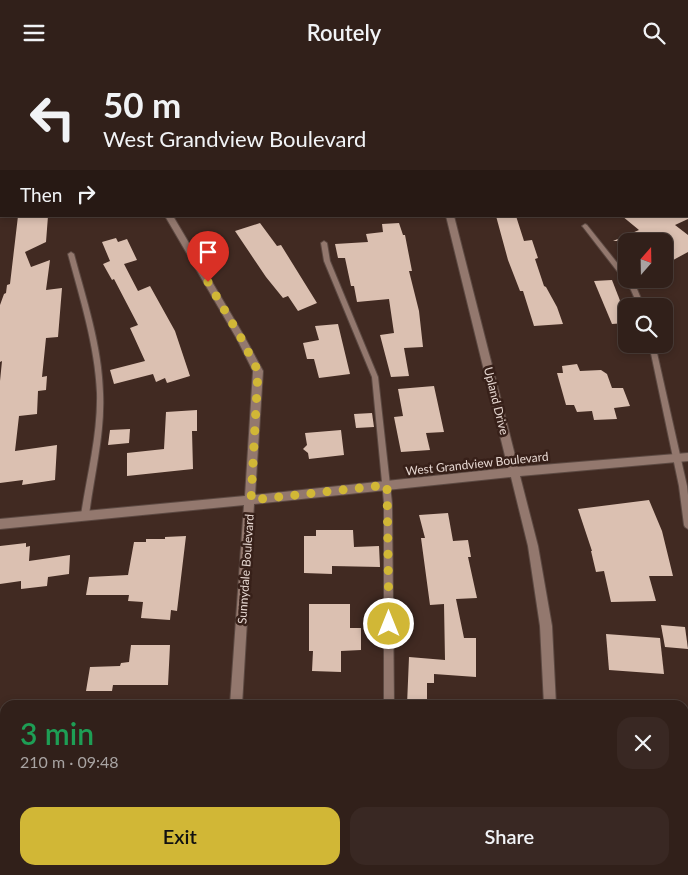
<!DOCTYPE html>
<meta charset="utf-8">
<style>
:root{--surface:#31201a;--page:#392823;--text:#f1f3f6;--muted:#a8a3a2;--line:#4c3e39;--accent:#d1b736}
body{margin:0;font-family:Lato,sans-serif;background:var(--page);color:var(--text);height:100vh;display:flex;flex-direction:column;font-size:19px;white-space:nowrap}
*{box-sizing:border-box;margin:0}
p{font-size:16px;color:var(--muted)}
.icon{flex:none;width:28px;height:28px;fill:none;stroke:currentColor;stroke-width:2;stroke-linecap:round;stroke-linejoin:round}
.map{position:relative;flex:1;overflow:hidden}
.drawer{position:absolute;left:0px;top:635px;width:689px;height:175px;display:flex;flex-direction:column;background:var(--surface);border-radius:15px 15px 0 0;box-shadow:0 2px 8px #0003,0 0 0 1px var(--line)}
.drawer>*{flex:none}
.banner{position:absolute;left:0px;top:0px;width:689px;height:152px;box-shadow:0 2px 8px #0003,0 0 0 1px var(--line);background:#31201a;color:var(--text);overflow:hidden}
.needle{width:32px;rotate:20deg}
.buttons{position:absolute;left:618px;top:168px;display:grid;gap:10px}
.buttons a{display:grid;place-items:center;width:55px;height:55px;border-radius:10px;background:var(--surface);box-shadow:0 2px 8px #0003,0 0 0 1px var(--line);font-size:25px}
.pin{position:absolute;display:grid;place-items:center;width:42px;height:42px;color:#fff;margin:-51px -21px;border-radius:50% 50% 50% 0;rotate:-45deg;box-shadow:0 0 5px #0007}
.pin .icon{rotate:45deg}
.me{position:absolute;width:55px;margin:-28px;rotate:0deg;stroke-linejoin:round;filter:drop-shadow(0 0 4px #0008)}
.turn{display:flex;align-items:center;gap:18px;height:105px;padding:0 20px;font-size:22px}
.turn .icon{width:65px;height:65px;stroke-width:2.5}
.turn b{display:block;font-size:35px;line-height:42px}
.then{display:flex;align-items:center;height:48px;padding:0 20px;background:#0003;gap:10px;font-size:19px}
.round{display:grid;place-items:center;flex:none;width:52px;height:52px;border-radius:15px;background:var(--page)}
.summary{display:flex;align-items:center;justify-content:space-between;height:85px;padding:0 20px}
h1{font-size:30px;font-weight:600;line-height:38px;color:#1e9e55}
.action{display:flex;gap:10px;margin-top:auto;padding:10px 20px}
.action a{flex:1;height:58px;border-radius:15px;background:var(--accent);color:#111;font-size:20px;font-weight:600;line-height:58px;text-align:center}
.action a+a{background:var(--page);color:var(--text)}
header{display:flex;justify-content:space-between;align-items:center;height:65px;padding:0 20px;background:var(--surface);font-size:22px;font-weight:600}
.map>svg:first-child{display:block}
</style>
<header><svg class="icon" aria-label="menu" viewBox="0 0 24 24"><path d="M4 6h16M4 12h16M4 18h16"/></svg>Routely<svg class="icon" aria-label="search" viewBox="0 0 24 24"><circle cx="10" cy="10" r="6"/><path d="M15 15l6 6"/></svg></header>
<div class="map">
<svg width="688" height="810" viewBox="0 0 688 810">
<rect width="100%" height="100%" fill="#412a22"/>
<path fill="#446337" d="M0,0H564L566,1H1L0,81Z"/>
<g fill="#dbc0b1">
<path d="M18,151H48L46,177L25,187L31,202L50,195L46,225L62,223L58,272L46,273L42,312L47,311L46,325L38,326L37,349L19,351L15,386L57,380L55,415L22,420L23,415L0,418V316L2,296L0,297V240L4,229L6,228L7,220L10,219Z"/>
<path d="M496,151H516L524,176L532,175L538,193L535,194L544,221L546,222L557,242L563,259L534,261L523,226H520L508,195Z"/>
<path d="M622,151H688V154L675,160L688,170V187L664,200V176H613L639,165Z"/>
<path d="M260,158L277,181L281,180L317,238L298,246L288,231L283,233L266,212L235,166Z"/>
<path d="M399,158L403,170H405L412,206H409L419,246L423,282L404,283L409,311L391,312L380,270L394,268L389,234L357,237L354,221H351L345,193H338L335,179L368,177L366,169L383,167L382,159Z"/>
<path d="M116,173L118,177L127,174L137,195L124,199L138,226L150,221L175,266L190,311L167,318L165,313L156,317L153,309L114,319L110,305L145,296L130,263L138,260L114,214L112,215L103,199L110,196L102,177Z"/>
<path d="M612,215L626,251V258L612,259L594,216Z"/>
<path d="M338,259L350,309L319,313L314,294H307L303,278L319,275L315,261Z"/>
<path d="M577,299L580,306L601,305L607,309L612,323H623L630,341L614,343L617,354L594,355L592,346L577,347L574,340H566L557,308H563L562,301Z"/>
<path d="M434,321L444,367L426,368L430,385L401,387L394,352L403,351L398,324Z"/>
<path d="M197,345V366H192L193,404L127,411V388L164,384L166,347Z"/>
<path d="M372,348L374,362L356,363L354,349Z"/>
<path d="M130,364L129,378L108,380L110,365Z"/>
<path d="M341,365L344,390L309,394L308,388L303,384L307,380L305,368Z"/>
<path d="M649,435L662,466L673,511H649L656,536L611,537L604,506L596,507L591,486H592L578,444Z"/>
<path d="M448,448L453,476L468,475L471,492H468L477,533L456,534L464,573H476V612L434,609V618H427V640H407L409,592L445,595L444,539L430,540L421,473H425L419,450Z"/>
<path d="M316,465H353L354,482L379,481L380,502L332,501V509L304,508V471H316Z"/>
<path d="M186,471L177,546L171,545L170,555L141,553L143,537L128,536L129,530H86L89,512L128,510L134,477H146V474H165V472Z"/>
<path d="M26,478V482L30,481L29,496L70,490L69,509L48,512L47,521L21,524V516L0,519V481Z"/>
<path d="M309,539H350V563H361V585L341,586V607L312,606L313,586H309Z"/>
<path d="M661,560L685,562L688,584L665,582Z"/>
<path d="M606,569L660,573L664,609L609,605Z"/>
<path d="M131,580H170L168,620H113L112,626H86L90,602L120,601L121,598L129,597Z"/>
</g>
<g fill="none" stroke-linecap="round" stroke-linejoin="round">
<defs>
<g id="lane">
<path d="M585,159L587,160L626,209V214H630L637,224L644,241H638L631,225L624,215L583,162L582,161Z"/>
<path d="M324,176L327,178L330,196L378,312L392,438L394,640H384V438L372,312L324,196L321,178Z"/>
<path d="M71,187L74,189C86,234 102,281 103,328C105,369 94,410 89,450L88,452L85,453L82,452L81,450C87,410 98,369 97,328C95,281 80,234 68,189Z"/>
<path d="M649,279H655L687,421L688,430V464L685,462L684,460L679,421Z"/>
<rect x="386" y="805" width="10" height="5"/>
</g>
<g id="street">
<rect x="0" y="83" width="1" height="4"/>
<rect x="0" y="100" width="1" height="4"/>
<path d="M165,151H173L244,271L263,306L255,430L508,403L446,151H454L518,402L688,388V396L520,411L538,481L552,561L556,640H544L540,561L528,481L511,412L254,439L242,640H230L244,440L0,464V454L245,431L253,306L237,274Z"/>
<path d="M217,805H231L230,810H216Z"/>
<rect x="554" y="805" width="14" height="5"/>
</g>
</defs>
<use href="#lane" stroke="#5c4942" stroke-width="2"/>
<use href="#street" stroke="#5c4942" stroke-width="2"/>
<use href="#lane" fill="#93786e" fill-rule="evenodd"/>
<use href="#street" fill="#93786e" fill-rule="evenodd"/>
</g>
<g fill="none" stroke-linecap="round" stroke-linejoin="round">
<path stroke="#d1b736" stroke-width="9" stroke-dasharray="0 16.2" d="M208,217L241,273L258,306L251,435L387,420L389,559"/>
</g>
<g text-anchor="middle" stroke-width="5" stroke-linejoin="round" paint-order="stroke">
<g font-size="12" fill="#e6d7d1" stroke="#372019">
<text transform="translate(496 336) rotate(76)" y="4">Upland Drive</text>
<text transform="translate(477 399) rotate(-6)" y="4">West Grandview Boulevard</text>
<text transform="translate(246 504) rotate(-86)" y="4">Sunnydale Boulevard</text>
</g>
</g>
</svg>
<div class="buttons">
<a><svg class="needle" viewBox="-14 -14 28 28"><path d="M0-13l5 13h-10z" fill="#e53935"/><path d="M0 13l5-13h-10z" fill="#a8a3a2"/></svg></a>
<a><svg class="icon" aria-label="search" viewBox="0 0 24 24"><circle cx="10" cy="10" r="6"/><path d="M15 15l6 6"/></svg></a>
</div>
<div class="pin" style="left:208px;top:217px;background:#d93025"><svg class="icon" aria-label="arrive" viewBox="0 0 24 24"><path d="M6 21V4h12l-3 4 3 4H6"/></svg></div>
<svg class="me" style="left:389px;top:559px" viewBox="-20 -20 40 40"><circle r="17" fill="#d1b736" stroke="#fff" stroke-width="3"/><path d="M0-11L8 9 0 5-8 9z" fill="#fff"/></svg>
<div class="banner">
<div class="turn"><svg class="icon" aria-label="left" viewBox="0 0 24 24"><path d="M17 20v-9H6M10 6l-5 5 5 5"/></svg><div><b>50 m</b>West Grandview Boulevard</div></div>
<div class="then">Then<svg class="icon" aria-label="right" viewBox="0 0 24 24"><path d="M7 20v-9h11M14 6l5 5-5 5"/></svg></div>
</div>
<section class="drawer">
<div class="summary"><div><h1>3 min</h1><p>210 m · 09:48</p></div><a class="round"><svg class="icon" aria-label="close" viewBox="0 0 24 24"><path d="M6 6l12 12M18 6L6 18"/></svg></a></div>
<div class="action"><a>Exit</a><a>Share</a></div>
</section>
</div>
